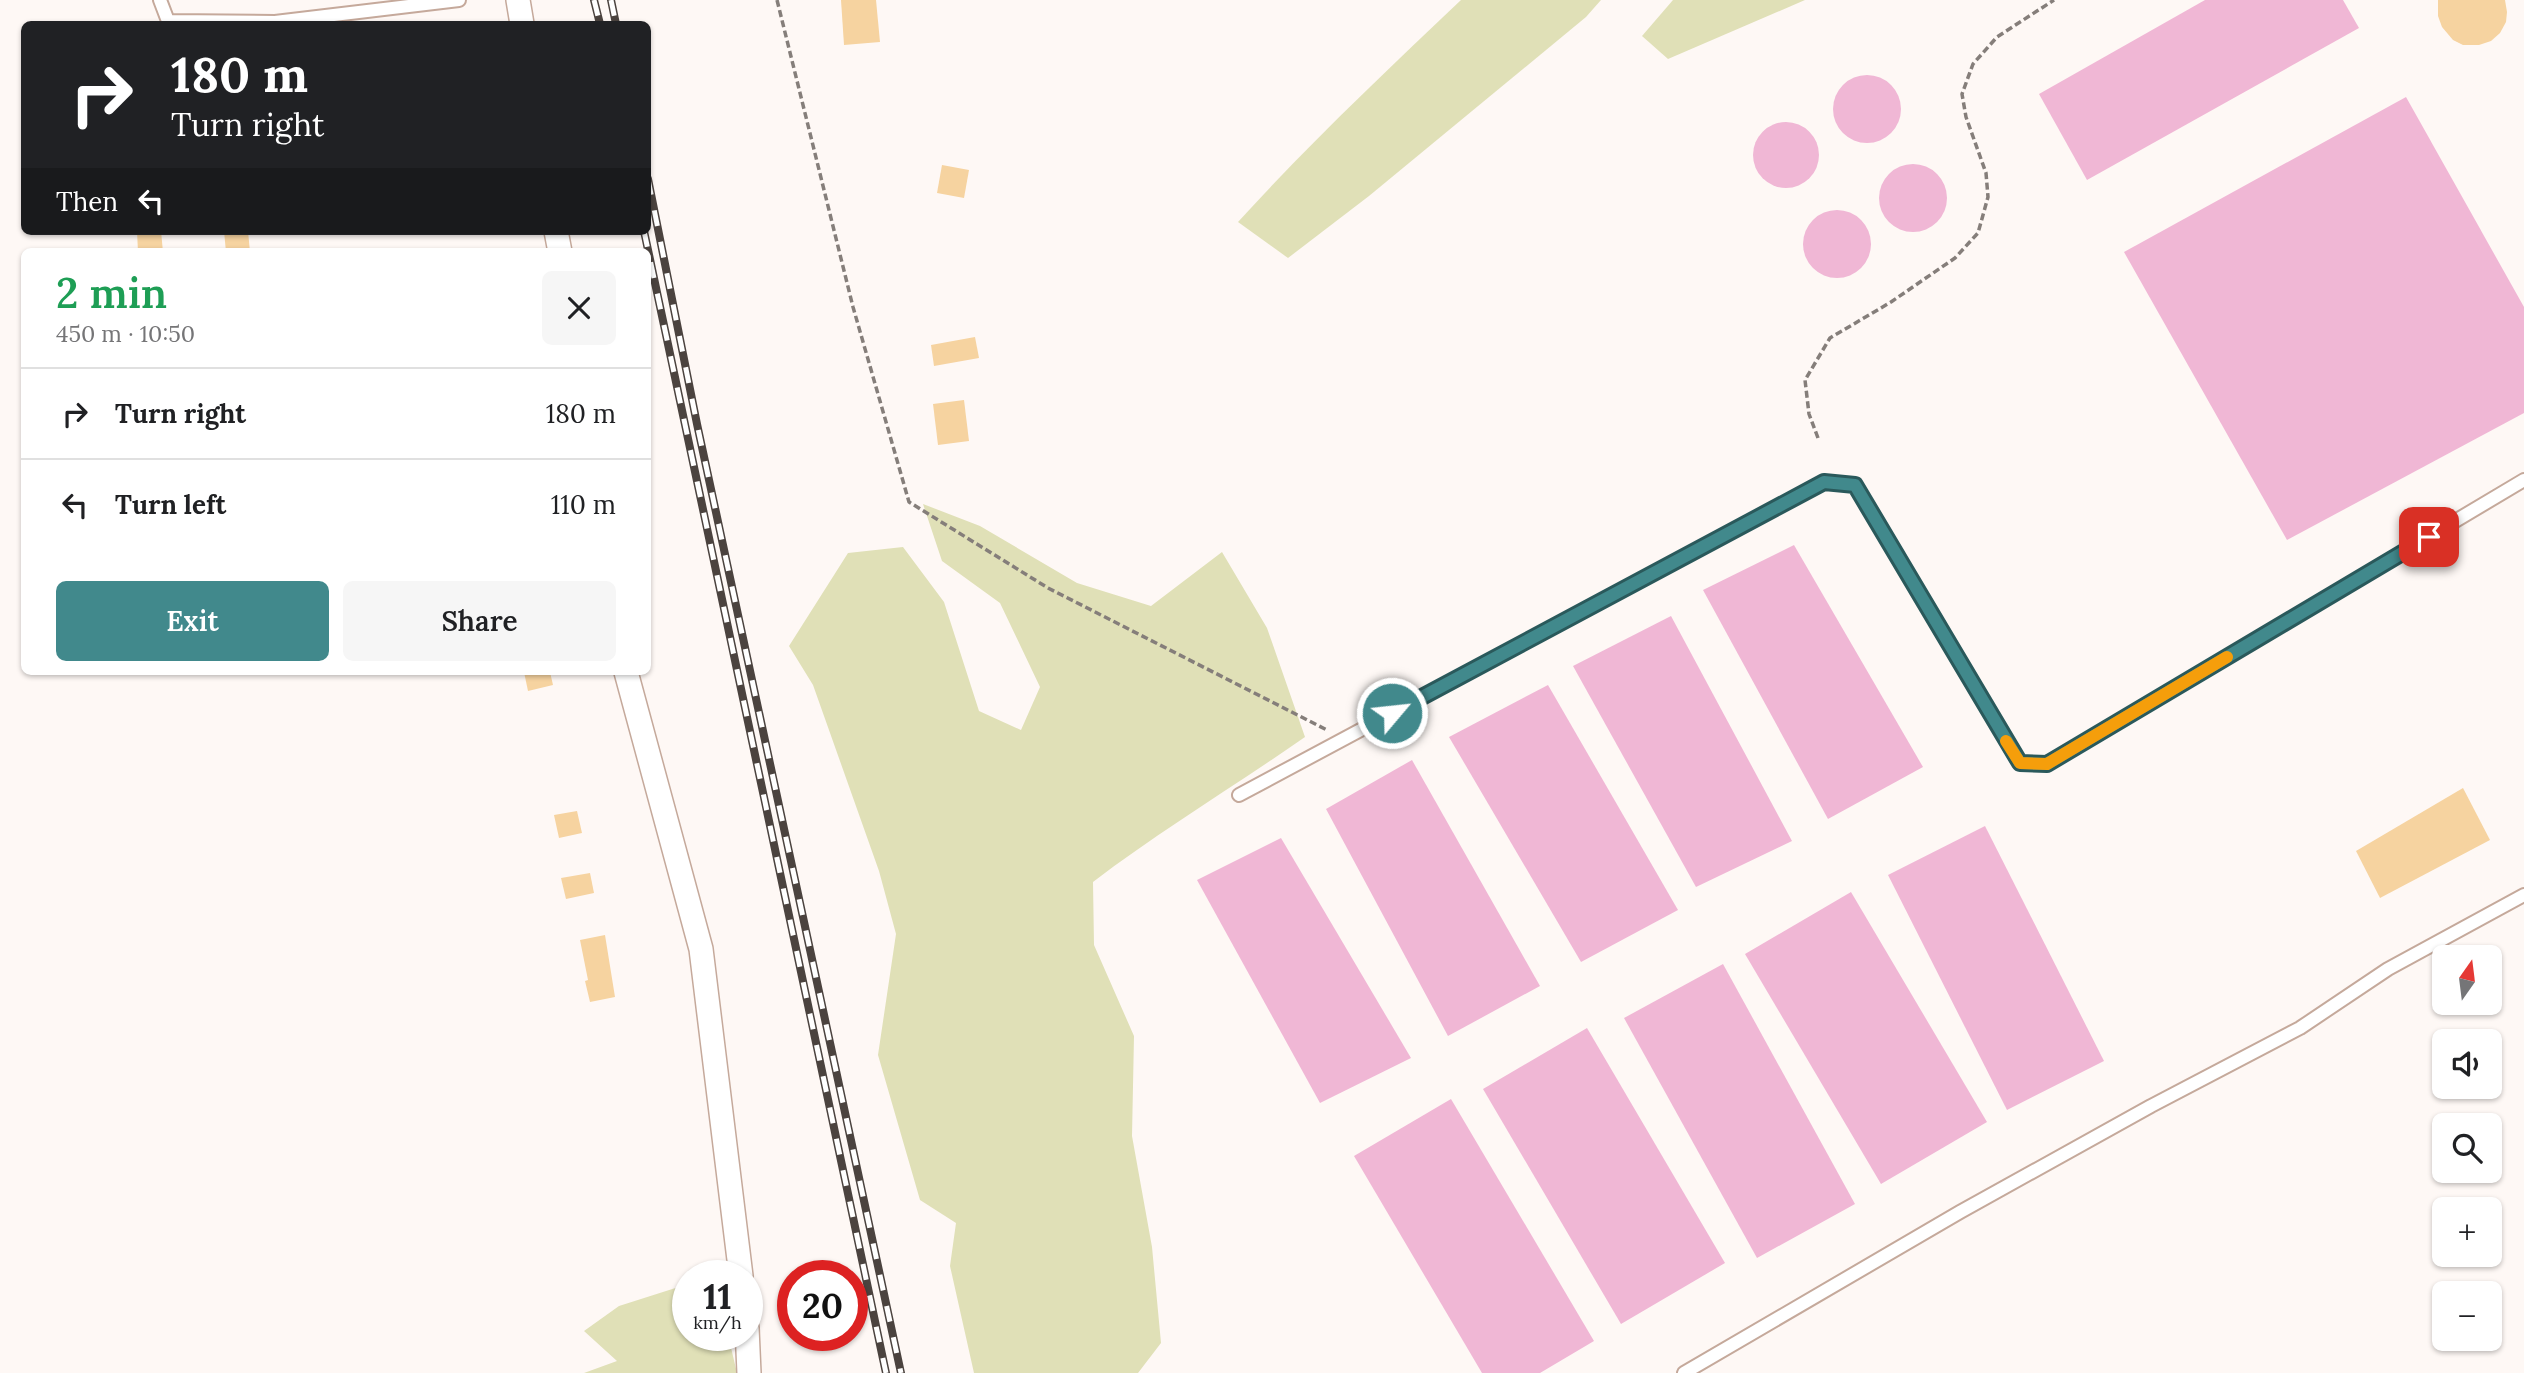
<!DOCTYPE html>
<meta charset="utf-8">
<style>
:root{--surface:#fff;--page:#f6f6f6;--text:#202124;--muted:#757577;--line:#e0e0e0;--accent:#41898c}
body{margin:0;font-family:Lora,serif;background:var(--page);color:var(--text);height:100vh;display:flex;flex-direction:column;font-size:26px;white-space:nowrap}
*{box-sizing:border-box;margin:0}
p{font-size:23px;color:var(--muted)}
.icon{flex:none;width:38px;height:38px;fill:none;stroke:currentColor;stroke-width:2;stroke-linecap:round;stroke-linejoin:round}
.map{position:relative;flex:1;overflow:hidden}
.details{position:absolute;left:21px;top:248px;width:630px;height:427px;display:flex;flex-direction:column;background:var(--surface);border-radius:10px;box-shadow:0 2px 5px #0004}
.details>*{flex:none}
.banner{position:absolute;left:21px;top:21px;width:630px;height:214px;border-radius:10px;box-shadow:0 2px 5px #0004;background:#202124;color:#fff;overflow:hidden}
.needle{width:46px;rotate:14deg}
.buttons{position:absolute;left:2432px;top:945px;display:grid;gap:14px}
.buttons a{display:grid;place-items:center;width:70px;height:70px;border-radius:10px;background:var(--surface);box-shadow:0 2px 5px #0004;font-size:35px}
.speed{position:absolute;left:672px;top:1260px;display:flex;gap:14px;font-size:35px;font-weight:700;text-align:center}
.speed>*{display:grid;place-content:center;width:91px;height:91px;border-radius:50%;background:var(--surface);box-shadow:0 2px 5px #0004;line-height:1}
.speed small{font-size:18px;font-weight:400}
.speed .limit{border:10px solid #d22;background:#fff;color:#111}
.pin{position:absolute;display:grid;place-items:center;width:60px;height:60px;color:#fff;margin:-30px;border-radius:14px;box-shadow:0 4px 10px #0006}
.me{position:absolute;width:77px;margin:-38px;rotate:62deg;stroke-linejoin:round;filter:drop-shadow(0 0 5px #0008)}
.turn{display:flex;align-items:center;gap:24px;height:147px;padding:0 35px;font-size:32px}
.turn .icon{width:91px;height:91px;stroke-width:2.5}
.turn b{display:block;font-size:49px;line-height:60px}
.then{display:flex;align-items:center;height:66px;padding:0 35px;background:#0003;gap:14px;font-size:26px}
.round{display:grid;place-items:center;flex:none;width:74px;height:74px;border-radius:10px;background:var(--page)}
.head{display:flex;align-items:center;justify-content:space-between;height:119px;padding:0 35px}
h1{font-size:42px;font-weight:600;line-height:52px;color:#1e9e55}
.button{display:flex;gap:14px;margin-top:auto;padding:14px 35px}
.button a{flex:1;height:80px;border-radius:10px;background:var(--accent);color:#fff;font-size:28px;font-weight:600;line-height:80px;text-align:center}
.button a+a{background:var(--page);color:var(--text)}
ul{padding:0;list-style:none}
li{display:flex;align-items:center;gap:21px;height:91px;padding:0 35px;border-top:2px solid var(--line)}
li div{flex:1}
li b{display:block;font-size:26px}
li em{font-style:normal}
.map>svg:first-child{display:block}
</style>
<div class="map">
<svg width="2524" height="1373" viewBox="0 0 2524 1373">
<rect width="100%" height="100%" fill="#fef8f5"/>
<g fill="#e0e0b7">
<path d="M1461,0H1601L1586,17L1369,196L1288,258L1238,222C1309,144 1385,72 1461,0Z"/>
<path d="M1673,0H1805L1668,59L1642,36Z"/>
<path d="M923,504L980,526L1077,583L1151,606L1222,552L1267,628L1305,737C1235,786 1161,830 1093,882L1094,945L1134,1036L1132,1136L1152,1247L1161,1343L1138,1373H974L950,1266L956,1223L920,1200L878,1055L896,934L879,871L813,685L789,646L848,553L903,547L944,602L979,711L1021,730L1040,687L1000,603L942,561Z"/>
<path d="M688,1284V1335H728L737,1373H584L617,1361L584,1331L619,1306Z"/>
</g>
<g fill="#f0b7d5">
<path d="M2205,0H2343L2359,28L2087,180L2039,94Z"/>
<circle cx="1867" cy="109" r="34"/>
<path d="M2406,97L2524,307V413L2287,540L2124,252Z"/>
<circle cx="1786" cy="155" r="33"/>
<circle cx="1913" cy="198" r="34"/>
<circle cx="1837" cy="244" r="34"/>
<path d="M1794,545L1923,767L1828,819L1703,590Z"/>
<path d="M1671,616L1792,841L1696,887L1573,666Z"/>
<path d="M1548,685L1678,910L1581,962L1449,737Z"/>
<path d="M1412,760L1540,986L1448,1036L1326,809Z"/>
<path d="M1985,826L2104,1061L2007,1110L1888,875Z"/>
<path d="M1281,838L1411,1058L1320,1103L1197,880Z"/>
<path d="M1851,892L1987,1122L1881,1184L1745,954Z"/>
<path d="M1723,964L1855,1204L1757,1258L1624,1018Z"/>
<path d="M1587,1028L1725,1263L1621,1324L1483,1089Z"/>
<path d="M1451,1099L1594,1341L1540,1373H1482L1354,1156Z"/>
</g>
<g fill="#f6d3a0">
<path d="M841,0H876L880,42L844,45Z"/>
<path d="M2438,0H2505L2507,12L2506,22L2500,33L2491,41L2479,45H2463L2453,40L2442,27L2438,16Z"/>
<path d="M942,165L969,170L964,198L937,193Z"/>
<path d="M137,231H161L163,252H138Z"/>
<path d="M224,231H248L250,252H226Z"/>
<path d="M975,337L979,358L934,366L931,345Z"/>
<path d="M964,400L969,441L938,445L933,404Z"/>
<path d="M524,672H550L553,685L528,691Z"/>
<path d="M2463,788L2490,840L2380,898L2356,851Z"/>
<path d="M577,811L582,833L559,838L554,815Z"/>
<path d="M590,873L594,893L566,899L561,878Z"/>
<path d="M605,935L615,997L590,1002L585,981L588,980L580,940Z"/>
</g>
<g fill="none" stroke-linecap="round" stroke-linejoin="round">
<defs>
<g id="service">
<path d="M160,0L168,21L275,22L459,0"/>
<path d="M1239,795L1824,482L1855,485L2020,763L2047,764L2524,480"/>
<path d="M1684,1373L1960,1212L2151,1106L2300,1028L2388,969L2524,895"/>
</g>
<g id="minor">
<path d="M518,0L522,24"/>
<path d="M556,231L560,252"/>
<path d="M626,672L701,949L741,1276"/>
<path d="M747,1328L749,1373"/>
</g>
</defs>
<use href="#service" stroke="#c5a99b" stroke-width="16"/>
<use href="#minor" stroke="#c5a99b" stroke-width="26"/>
<g stroke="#857e7a" stroke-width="3.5" stroke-dasharray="7 3.5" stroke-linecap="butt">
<path d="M777,0L853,307L909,502L1048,588L1327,730"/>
<path d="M1818,438L1809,414L1805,380L1830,338L1891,302L1955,258L1978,233L1988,197L1986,173L1966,117L1962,94L1973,64L1997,37L2054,0"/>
</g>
<use href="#service" stroke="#fff" stroke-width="12"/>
<use href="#minor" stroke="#fff" stroke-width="23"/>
<defs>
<g id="rail">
<path d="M594,0L600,24"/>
<path d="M611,0L616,24"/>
<path d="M648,179L697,424L901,1373"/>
<path d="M644,231L886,1373"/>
</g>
</defs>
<use href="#rail" stroke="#4b433f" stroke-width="8"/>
<use href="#rail" stroke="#fff" stroke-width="5" stroke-dasharray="16" stroke-linecap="butt"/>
</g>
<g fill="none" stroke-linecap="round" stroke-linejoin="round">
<defs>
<path id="route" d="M1392,713L1824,482L1855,485L2020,763L2047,764L2429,537"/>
</defs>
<use href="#route" stroke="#2a595b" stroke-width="18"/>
<use href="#route" stroke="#41898c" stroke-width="12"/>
<path stroke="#f59e0b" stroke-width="12" d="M2006,741L2020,763L2047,764L2227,657"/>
</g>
</svg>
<div class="buttons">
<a><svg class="needle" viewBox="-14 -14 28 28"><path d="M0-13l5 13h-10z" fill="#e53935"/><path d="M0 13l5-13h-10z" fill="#757577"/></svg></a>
<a><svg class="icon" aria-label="sound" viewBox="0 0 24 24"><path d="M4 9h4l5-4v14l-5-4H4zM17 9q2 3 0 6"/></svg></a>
<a><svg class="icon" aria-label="search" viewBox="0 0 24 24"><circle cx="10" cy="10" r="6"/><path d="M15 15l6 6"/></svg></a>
<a>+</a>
<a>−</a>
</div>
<div class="speed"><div>11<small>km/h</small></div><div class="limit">20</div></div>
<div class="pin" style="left:2429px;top:537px;background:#d93025"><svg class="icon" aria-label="arrive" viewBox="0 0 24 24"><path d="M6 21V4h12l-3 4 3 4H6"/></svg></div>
<svg class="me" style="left:1392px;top:713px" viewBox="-20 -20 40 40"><circle r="17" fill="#41898c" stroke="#fff" stroke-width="3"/><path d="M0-11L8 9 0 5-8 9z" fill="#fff"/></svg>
<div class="banner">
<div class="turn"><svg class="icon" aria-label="right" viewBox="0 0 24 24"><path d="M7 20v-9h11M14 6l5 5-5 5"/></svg><div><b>180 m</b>Turn right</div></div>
<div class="then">Then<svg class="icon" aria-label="left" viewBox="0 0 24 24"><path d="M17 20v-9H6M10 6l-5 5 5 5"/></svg></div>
</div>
<section class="details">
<div class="head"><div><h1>2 min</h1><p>450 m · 10:50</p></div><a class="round"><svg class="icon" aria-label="close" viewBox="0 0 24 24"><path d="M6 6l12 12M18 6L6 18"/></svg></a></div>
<ul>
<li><svg class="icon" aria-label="right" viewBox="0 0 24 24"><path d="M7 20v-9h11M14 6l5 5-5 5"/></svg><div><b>Turn right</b></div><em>180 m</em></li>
<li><svg class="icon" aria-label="left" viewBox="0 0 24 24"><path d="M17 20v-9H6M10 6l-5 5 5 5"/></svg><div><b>Turn left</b></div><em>110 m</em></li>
</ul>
<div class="button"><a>Exit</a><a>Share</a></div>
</section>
</div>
